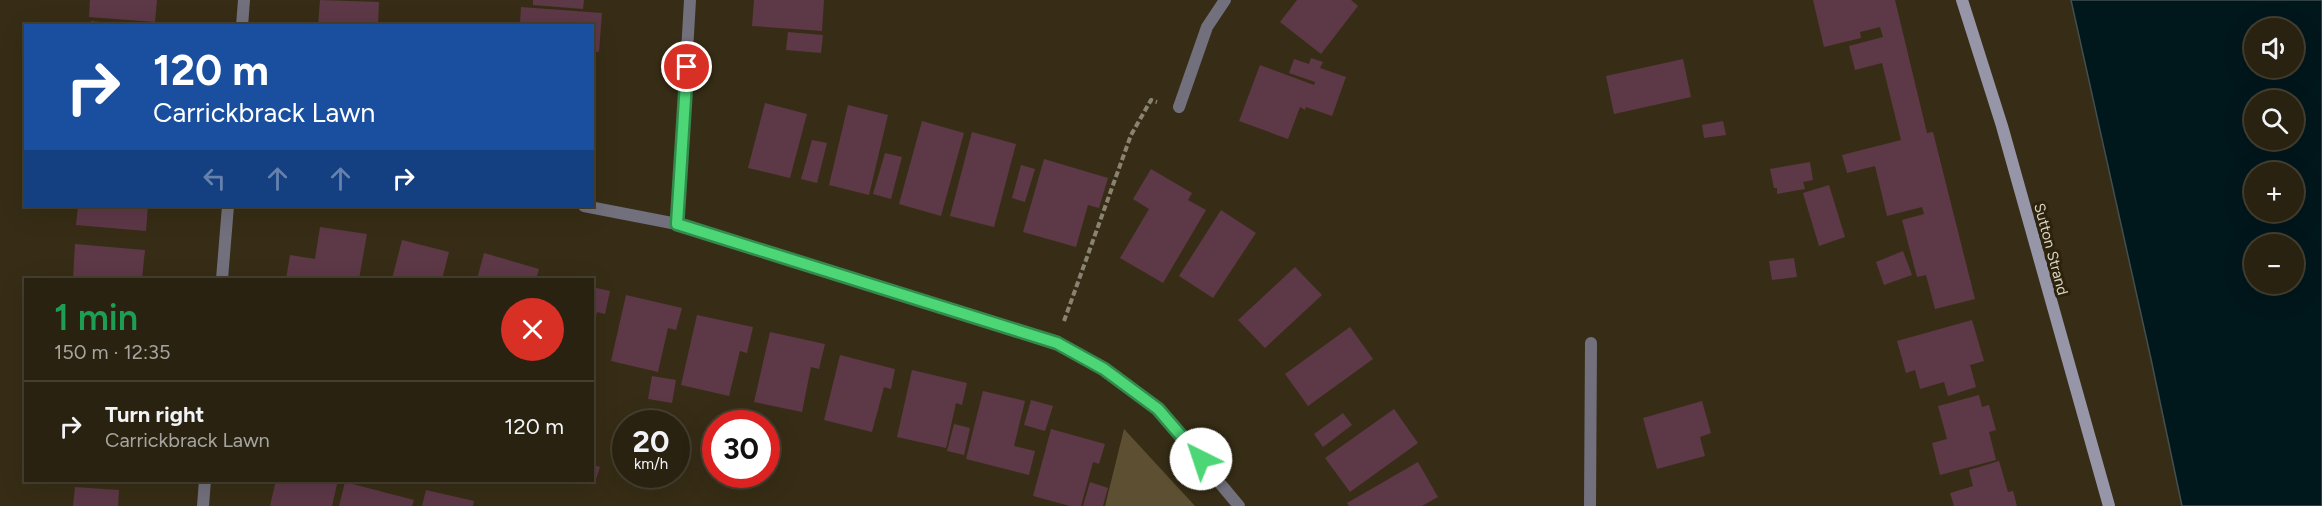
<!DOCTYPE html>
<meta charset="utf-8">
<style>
:root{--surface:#292210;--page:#352f1e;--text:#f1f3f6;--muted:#a5a49f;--line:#453f30}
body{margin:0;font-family:Figtree,sans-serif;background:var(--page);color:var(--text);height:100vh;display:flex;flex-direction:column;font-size:22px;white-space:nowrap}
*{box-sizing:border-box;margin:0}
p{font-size:20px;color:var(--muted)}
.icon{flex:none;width:33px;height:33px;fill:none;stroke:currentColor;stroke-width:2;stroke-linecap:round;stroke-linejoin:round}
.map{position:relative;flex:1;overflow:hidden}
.sheet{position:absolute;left:24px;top:278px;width:570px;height:204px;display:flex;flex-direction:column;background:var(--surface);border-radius:0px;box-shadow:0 6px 24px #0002,0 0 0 2px var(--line)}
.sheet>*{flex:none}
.guide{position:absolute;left:24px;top:24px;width:570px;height:183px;border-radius:0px;box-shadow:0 6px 24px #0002,0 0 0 2px var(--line);background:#1a4fa0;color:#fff;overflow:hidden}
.fabs{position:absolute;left:2244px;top:18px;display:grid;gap:12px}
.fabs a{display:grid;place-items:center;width:60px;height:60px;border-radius:50%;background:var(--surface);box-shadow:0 6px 24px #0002,0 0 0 2px var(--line);font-size:30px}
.speed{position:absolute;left:612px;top:410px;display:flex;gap:12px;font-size:30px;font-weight:700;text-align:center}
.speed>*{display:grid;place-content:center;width:78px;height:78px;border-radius:50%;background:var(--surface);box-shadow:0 6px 24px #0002,0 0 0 2px var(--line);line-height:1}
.speed small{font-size:15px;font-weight:400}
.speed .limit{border:9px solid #d22;background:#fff;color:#111}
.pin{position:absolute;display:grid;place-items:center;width:51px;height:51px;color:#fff;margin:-26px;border:3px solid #fff;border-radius:50%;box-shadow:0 2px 6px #0007}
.me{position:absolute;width:66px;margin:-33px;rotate:319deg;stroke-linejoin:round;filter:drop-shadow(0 0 4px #0008)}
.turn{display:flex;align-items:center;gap:21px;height:126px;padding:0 30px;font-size:27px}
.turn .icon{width:78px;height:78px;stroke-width:2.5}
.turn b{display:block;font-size:42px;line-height:51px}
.lanes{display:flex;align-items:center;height:57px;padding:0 30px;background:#0003;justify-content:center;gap:30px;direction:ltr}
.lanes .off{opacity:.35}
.round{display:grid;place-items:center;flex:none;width:63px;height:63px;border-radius:32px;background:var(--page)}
.overview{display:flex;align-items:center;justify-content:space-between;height:102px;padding:0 30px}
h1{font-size:36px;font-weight:600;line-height:45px;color:#1e9e55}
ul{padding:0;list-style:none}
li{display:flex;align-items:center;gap:18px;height:90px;padding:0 30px;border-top:2px solid var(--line)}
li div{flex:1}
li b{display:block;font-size:22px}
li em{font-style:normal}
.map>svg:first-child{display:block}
</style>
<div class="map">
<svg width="2322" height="506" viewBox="0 0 2322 506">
<rect width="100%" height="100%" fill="#372d16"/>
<path fill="#5d4f31" d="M1124,429L1195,506H1105Z"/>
<path fill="#00171c" stroke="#414f4f" stroke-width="1.5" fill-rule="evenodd" d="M2071,0H2322V506H2182L2151,359ZM2254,28H2294V68H2254ZM2254,100H2294V140H2254ZM2254,172H2294V212H2254ZM2254,244H2294V284H2254Z"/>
<g fill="#5d3847">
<path d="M90,0H157L155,22L89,17Z"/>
<path d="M320,0L379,2L378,26H318Z"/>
<path d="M533,0H584L583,9L533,5Z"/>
<path d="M754,0H824L822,31L752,26Z"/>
<path d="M1297,0H1351L1358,6L1321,54L1280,22Z"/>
<path d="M1813,0H1895L1927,133L1933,132L1975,299L1935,309L1926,275L1917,277L1902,220L1924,214L1922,207L1887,216L1875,166L1847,173L1842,155L1901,140L1882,63L1855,70L1849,46L1883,37L1880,27L1860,32L1861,38L1824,47Z"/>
<path d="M521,7L602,13L599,52L592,51V26H501L502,22L520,23Z"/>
<path d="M91,21L119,24V26H90Z"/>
<path d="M788,32L823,35L821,53L786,50Z"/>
<path d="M1311,58L1323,62L1320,68L1346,77L1332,116L1306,107L1305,110L1300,107L1288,139L1239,121L1260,65L1314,85L1315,82L1289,73L1294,59L1309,64Z"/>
<path d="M1683,59L1691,97L1614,114L1606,76Z"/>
<path d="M592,81H596L594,109H592Z"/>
<path d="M765,103L807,114L790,178L748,168Z"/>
<path d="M848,105L888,115L869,195L829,185Z"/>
<path d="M922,121L964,133L941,216L899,204Z"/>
<path d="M1723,121L1726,135L1704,138L1702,125Z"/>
<path d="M972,132L1016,144L994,227L950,216Z"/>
<path d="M812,140L827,143L817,183L801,179Z"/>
<path d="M885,153L902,157L891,199L873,194Z"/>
<path d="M1044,159L1108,178L1099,208L1088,205L1076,247L1023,232Z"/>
<path d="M1810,162L1813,180L1803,182L1805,189L1777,194V188H1774L1770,169Z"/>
<path d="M1021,165L1035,169L1025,202L1012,198Z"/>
<path d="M1151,169L1192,193L1188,200L1206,210L1163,283L1120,258L1149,209L1133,199Z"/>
<path d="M1829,185L1845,237L1819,246L1803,193Z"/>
<path d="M78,206H148L146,231L76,225Z"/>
<path d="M1221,210L1256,233L1213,298L1179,276Z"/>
<path d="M320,227L367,234L359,279H286L290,255L315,259Z"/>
<path d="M402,240L449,252L442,279H392Z"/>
<path d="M75,244L145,250L142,279H73Z"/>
<path d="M1903,251L1912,275L1884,285L1876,262Z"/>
<path d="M484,253L539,269L536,279H477Z"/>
<path d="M1794,258L1797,277L1772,280L1769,261Z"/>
<path d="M1295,267L1322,295L1265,348L1238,320Z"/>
<path d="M592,287L610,291L605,314L597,312L593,328Z"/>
<path d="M626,295L682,308L676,330L668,328L658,372L611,361Z"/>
<path d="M697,315L753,327L747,353L740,351L729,396L681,385Z"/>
<path d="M1972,320L1984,361L1970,365L1976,387L1948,396L1944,382L1920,389L1915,370L1906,373L1897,341Z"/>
<path d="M1350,327L1373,359L1308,406L1285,374Z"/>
<path d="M770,332L825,344L819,369L811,367L802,412L754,402Z"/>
<path d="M840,355L895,369L891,389L884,387L872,432L824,420Z"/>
<path d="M912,370L967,383L962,405L956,403L946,448L897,437Z"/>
<path d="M652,376L676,380L672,403L648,399Z"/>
<path d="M983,391L1025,401L1014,446L1035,451L1029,475L966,459Z"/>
<path d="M1979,395L1982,407L1989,405L1996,430L1989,432L1996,460L1940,475L1932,443L1947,439L1938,406Z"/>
<path d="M1031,400L1053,406L1045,431L1024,425Z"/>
<path d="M1702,401L1711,433L1700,437L1705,456L1657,469L1643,418Z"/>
<path d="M1394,409L1418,443L1350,492L1325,458Z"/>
<path d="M1343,413L1352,425L1323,447L1314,434Z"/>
<path d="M954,424L970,428L964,455L947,451Z"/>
<path d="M1051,429L1105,444L1099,464L1093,462L1081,506H1070L1033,496Z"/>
<path d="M1999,461L2008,492L2013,491L2017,506H1954L1950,493L1973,486L1969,470Z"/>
<path d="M1418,462L1438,497L1422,506H1349L1347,503Z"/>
<path d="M592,464L600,467L596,479L592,477Z"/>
<path d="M276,480H338L332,506H270Z"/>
<path d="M345,482L414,500L412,506H339Z"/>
<path d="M1090,482L1108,488L1103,506H1083Z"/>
<path d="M75,487L119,490L118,506H73Z"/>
<path d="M426,490L474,501L473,506H422Z"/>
</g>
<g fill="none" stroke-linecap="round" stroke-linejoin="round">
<path stroke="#8b8371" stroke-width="4" stroke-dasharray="6 3" stroke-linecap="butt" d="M1064,321L1131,135L1151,100L1157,102"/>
<g stroke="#71707c" stroke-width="12">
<path d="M242,26L244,0"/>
<path d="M1179,107L1207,27L1225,0"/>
<path d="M584,206L677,224L1057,343L1104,369L1158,409L1239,506"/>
<path d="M677,224L690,0"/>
<path d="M222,279L228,206"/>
<path d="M203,506L205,480"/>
<path d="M1590,506L1591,343"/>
</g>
<path stroke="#9696a8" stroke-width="12" d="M1962,0L2002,126L2109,506"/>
</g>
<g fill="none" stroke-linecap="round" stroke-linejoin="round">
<defs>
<path id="route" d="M687,67L677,224L1057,343L1104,369L1158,409L1201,459"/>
</defs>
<use href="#route" stroke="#328b4d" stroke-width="15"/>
<use href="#route" stroke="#4dd676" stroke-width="10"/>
</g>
<g text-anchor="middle" stroke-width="6" stroke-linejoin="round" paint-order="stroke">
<g font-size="15" fill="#d9d3c5" stroke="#2d230c">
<text transform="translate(2051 249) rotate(75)" y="5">Sutton Strand</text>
</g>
</g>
</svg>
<div class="fabs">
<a><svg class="icon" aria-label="sound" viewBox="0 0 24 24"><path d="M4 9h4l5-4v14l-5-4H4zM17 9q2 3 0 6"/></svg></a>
<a><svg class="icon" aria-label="search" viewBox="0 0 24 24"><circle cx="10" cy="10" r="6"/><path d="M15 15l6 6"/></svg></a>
<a>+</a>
<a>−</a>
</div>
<div class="speed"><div>20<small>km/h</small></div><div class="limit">30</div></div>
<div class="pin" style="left:687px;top:67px;background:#d93025"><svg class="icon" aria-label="arrive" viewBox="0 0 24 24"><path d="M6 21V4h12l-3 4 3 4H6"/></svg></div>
<svg class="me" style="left:1201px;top:459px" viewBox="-20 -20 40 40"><circle r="19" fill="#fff"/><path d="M0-13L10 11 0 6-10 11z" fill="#4dd676"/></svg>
<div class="guide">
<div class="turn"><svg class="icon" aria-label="right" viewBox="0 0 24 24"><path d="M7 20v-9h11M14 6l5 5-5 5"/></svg><div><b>120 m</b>Carrickbrack Lawn</div></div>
<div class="lanes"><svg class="icon off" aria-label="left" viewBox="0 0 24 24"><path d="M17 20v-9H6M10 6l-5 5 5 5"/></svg><svg class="icon off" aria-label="ahead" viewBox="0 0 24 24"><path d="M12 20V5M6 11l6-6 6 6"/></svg><svg class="icon off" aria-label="ahead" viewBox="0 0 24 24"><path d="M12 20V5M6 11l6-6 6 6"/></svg><svg class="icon" aria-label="right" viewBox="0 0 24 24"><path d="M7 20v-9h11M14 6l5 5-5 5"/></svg></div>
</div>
<section class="sheet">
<div class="overview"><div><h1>1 min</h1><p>150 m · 12:35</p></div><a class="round" style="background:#d93025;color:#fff"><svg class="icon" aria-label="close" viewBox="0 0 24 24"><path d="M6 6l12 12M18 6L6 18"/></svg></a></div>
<ul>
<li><svg class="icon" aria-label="right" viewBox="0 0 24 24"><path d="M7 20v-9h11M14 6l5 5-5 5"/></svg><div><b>Turn right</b><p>Carrickbrack Lawn</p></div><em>120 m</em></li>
</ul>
</section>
</div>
